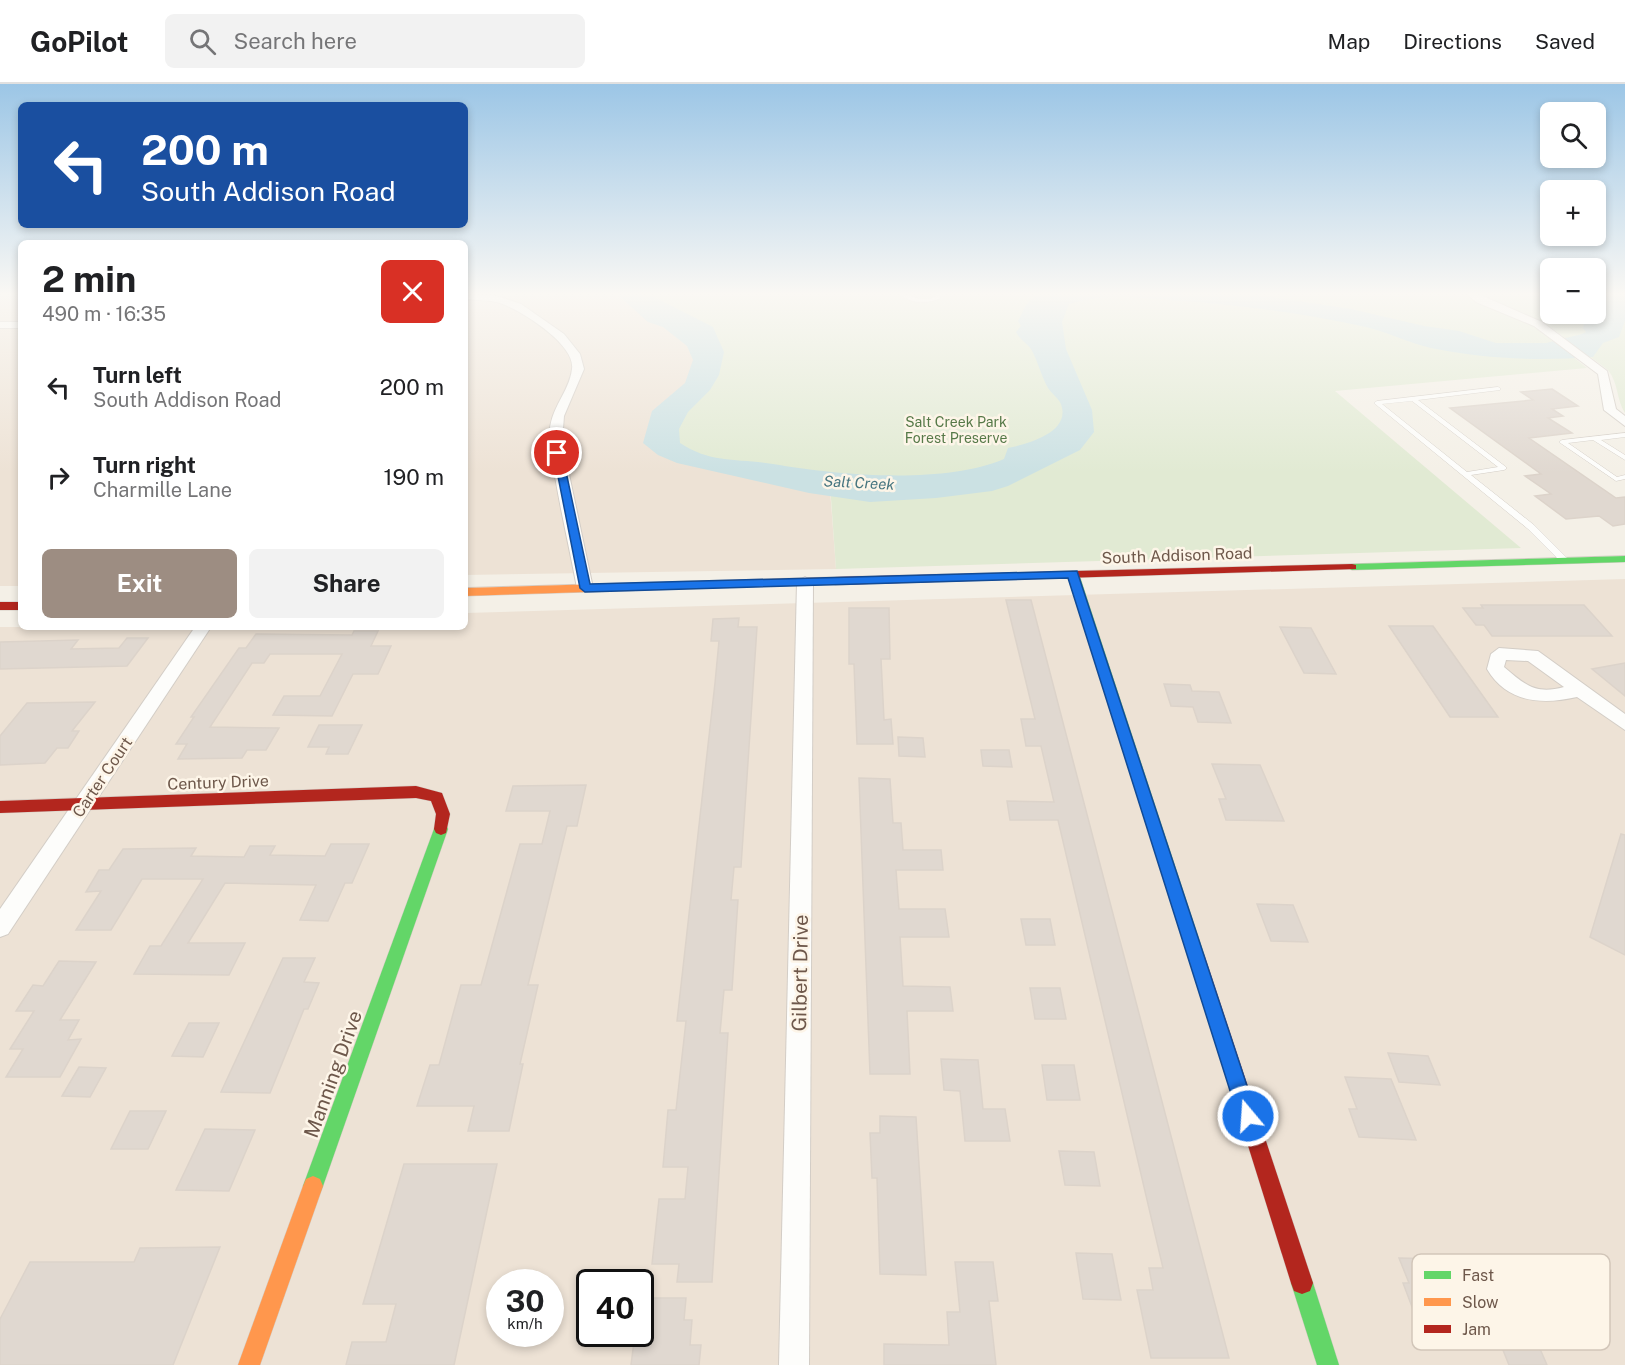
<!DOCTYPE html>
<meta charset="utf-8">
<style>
:root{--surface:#fff;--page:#f2f2f2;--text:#202124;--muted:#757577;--line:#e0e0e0;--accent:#9d8d82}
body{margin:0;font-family:"Public Sans",sans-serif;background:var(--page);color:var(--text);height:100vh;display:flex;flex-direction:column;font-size:22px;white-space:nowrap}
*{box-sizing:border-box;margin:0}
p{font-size:20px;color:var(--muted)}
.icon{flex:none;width:33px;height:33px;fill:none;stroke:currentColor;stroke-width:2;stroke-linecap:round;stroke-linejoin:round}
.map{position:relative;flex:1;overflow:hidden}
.details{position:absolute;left:18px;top:156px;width:450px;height:390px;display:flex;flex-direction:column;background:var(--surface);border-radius:9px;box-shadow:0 3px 9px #0003}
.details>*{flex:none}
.banner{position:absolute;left:18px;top:18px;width:450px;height:126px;border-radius:9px;box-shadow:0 3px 9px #0003;background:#1a4fa0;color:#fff;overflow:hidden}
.buttons{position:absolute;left:1540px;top:18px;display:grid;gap:12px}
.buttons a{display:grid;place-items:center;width:66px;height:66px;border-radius:9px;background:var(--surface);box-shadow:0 3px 9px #0003;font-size:30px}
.speed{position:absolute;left:486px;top:1185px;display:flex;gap:12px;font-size:30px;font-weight:700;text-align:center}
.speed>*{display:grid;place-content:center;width:78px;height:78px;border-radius:50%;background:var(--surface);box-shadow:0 3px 9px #0003;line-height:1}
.speed small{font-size:15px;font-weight:400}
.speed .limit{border:3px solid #111;border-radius:9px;background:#fff;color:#111}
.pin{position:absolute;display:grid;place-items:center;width:51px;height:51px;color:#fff;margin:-26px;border:3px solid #fff;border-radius:50%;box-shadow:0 2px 6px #0007}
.me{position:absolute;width:66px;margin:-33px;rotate:342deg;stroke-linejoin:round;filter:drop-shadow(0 0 4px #0008)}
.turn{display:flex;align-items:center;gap:21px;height:126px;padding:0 24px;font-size:27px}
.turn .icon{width:78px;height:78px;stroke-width:2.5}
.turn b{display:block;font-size:42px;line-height:51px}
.round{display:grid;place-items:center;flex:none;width:63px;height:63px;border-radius:9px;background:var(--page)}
.overview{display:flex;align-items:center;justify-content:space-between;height:102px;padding:0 24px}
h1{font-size:36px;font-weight:700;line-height:45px}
.button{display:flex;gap:12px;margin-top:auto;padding:12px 24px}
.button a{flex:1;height:69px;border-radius:9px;background:var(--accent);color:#fff;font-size:24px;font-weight:700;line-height:69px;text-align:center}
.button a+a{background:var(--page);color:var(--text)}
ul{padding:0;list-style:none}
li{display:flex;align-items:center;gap:18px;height:90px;padding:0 24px}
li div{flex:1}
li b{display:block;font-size:22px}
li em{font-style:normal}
header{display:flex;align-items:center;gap:36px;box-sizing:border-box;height:84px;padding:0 30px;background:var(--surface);border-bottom:2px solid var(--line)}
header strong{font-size:28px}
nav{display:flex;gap:33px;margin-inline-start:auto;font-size:21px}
.search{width:420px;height:54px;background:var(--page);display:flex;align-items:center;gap:15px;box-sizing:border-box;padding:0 21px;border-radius:9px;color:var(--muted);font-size:22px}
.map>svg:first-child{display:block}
</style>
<header>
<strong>GoPilot</strong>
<div class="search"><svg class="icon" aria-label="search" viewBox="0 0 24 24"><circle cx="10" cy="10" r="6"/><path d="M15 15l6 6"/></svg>Search here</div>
<nav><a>Map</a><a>Directions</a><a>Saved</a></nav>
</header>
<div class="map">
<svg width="1625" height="1281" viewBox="0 0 1625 1281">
<rect width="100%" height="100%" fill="#f4f0e7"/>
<g fill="#ede2d5" fill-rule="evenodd">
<rect x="0" y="210" width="21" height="292"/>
<path d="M465,210H625L677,246L830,406L836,485L465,491Z"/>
<path d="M1625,495V1281H0V543H465V529ZM500,1198H550V1250H500ZM590,1198H640V1250H590Z"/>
</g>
<g fill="#e1ead3">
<path d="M628,210H1466L1535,243L1587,284L1335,307L1521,464L836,485L830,400L691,376L664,348L710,274Z"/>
<path d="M1480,210H1551V230H1596V210H1625V329C1616,315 1619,300 1608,286L1553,245Z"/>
</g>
<path fill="#cbe1e3" d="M617,210H648L713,243L724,268L719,291L710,306L688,328L679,345L680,359C712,380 737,374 773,380C837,391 943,401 1004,375L1008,364C1027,360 1074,348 1060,318C1057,313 1051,309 1048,304C1041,292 1038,277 1031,265C1026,258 1020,256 1016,248L1021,242L1018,237C1026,223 1024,216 1044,210H1251L1351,225L1424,242L1459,247L1496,259H1546L1582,250L1586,248L1583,244L1586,230H1596V213L1600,210H1625V237L1619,253L1603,259L1593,273C1538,277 1485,275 1431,264C1408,259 1388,248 1366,243C1301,229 1235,220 1168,216C1135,213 1102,210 1069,220L1062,238L1066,265L1092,326L1094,348L1080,366L1008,402L992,407L936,414L870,418L809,409L677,379L658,371L643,359L652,327L685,299L693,276L687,262L663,243L648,238Z"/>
<g fill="#e0d8d0" stroke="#dcd3ca" stroke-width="1.5">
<path d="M1552,305L1578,322L1552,325L1563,332L1548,334L1572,349L1529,354L1616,414L1625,413V440L1613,442L1599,432L1566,435L1535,412L1551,410L1525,392L1541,390L1450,324L1533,316L1521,308Z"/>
<path d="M1006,516H1031L1229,1274H1151L1137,1206H1153L1149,1184H1163L1058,736H1010L1007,717L1054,718L1041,662H1026L1021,635H1035Z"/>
<path d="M1481,521H1584L1612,552H1492L1484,541H1476L1463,524H1483Z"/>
<path d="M849,524H889L890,575H881L884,636L891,635L893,660H857L854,580H849Z"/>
<path d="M739,534L738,543H757L741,783H734L731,816H738L732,906H724L720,949H728L712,1198H677L679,1180H652L659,1115H685L688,1083H663L668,1026H676L686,937H677L715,599L719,557H711L713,535Z"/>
<path d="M1389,542H1433L1498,633H1450Z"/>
<path d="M1280,543L1311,544L1336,590L1304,589Z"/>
<path d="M354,547H378L371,562H391L378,590H353L332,632L273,631L284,612H320L342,570H270L264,579H252L210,643L279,644L266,666H247L242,674L178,675L187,660H176L194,633H191L239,564H246L256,550L352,551Z"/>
<path d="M127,554H148L127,582L0,585V558L78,556L71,565L119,564Z"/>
<path d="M1625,579V612L1592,585Z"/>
<path d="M1164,600L1190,601L1192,607L1219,608L1231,639L1198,638L1193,623L1171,622Z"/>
<path d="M95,618L72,647H79L68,664H57L45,679L0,681V652L27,619Z"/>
<path d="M319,641H362L348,670H326L329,663H308Z"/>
<path d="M898,653L923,654L925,673L899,672Z"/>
<path d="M981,666H1009L1012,683L983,682Z"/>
<path d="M1212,680L1260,681L1284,737L1226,736L1219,715H1226Z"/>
<path d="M859,694L890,695L893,739H901L903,766H941L943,786H896L899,825H945L949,853H900L903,902L950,903L953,927H907L910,990H870Z"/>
<path d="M586,701L577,742H567L528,901H538L520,980H523L509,1047H468L474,1022H417L430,981H439L461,901H481L520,760H542L550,727H506L513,702Z"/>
<path d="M1621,750L1625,751V871L1590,853Z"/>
<path d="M331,760H369L352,799H345L328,837L300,836L316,801L225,799L188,859H245L229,891L134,890L150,862H161L203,795H142L111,846H76L101,807L86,808L99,786H109L123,765L196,764L191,772L244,773L250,762H275L270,771L325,772Z"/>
<path d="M1257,820L1293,821L1308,858L1271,857Z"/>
<path d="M1021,835H1050L1055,861H1026Z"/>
<path d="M283,874H315L304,898L319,899L308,925H304L270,1009L221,1008Z"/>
<path d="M59,877L96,878L60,936H79L68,956L81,955L60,993H6L23,965H10L34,927H16L33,901L43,902Z"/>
<path d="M1030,904H1060L1066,935H1035Z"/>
<path d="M189,939H219L203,973L172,972Z"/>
<path d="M1388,969L1428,972L1440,1001L1399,998Z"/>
<path d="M941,975L978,976L983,1025H1005L1010,1057H965L960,1007L944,1006Z"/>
<path d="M1042,981H1074L1080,1016H1047Z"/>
<path d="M79,983L106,984L90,1013L62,1012Z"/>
<path d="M1345,993L1391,995L1416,1056L1359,1053L1349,1025H1357Z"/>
<path d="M130,1027H166L148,1065H111Z"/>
<path d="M880,1032L916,1033L926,1191L880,1190L877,1094H872L870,1049H880Z"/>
<path d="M205,1045L255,1046L229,1107L176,1106Z"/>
<path d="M1059,1067L1094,1068L1100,1102L1065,1101Z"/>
<path d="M404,1080H497L454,1281H346L352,1258H386L396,1220H363Z"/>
<path d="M220,1163L173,1281H0V1235L30,1178H134L140,1164Z"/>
<path d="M1076,1169L1112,1170L1121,1216L1083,1215Z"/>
<path d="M1399,1174L1439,1175L1468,1245L1420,1244L1403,1199H1409Z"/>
<path d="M955,1178H993L998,1217H989L996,1281H884V1260L949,1261L947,1228H960Z"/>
<path d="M640,1214H686L684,1236H692L690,1261H701L699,1281H631L635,1250H640Z"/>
<path d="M1499,1256L1537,1258L1547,1281H1509Z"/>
</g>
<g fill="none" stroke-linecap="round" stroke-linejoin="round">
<defs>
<g id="lane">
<path d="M900,210C915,210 916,219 935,213L937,210H942L939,215C925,220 911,220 900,210Z"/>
<path d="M1498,303L1500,304V306L1418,316L1506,383V385L1504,386L1471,391L1534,441L1567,474V478H1561L1528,445L1374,319L1377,317ZM1412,317L1498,383L1467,388L1382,320Z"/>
<path d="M1625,349V353L1601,356L1625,371V376L1593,356L1568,359L1617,393L1625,391V395L1616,397L1559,358L1562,356Z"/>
</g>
<g id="street">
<path d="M465,210L497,212L521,220L564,250L580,270L584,285L564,332L562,357L593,504L590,507H580L577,504C568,456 556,408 550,359C546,326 569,311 572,285C576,260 518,224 497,218C487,216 475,216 465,215Z"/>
<path d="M1467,210H1478L1542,238L1607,287L1616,325L1625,332V342L1604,326L1598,290L1534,242L1476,218Z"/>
<rect x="0" y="238" width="21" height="6"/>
<path d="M805,493L813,498L809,1281H779L797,498Z"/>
<path d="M195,543H211L8,850L0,853V825Z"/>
<path d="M1499,564L1538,567L1625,630V646L1577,613C1542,621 1507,619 1487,585L1491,570ZM1506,576L1528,577L1564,603C1536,611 1525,601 1504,583Z"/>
</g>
<g id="fast">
<path d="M1625,472V478L1352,486L1346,483L1352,480Z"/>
<path d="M1073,487L1079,490L1205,873L1203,878L1197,881L1191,878L1189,873L1067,490Z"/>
<path d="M441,739L446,741L448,745L323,1102L320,1109L313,1112L306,1109L303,1102L434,745L436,741Z"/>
<path d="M1302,1188L1310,1191L1313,1199L1339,1281H1317L1291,1199L1294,1191Z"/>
</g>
<g id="slow">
<path d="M835,493L839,494V500L465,512V504Z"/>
<path d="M313,1092L320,1095L323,1102L260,1281H238L303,1102L306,1095Z"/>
</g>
<g id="jam">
<path d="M1352,480L1356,481V485L835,501L829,497L835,493Z"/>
<rect x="0" y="518" width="21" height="8"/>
<path d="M416,702L442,709L450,730L446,749L441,751L436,749L434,745L436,730L431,717L416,714L0,729V717Z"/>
<path d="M1197,865L1203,868L1205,873L1313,1199L1310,1207L1302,1210L1294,1207L1291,1199L1189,873L1191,868Z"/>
</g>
</defs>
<use href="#lane" stroke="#d3cdc6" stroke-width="1"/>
<use href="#street" stroke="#d3cdc6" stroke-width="2"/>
<use href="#fast" stroke="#d3ccc4" stroke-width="1"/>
<use href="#slow" stroke="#d3ccc4" stroke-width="1"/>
<use href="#jam" stroke="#d3ccc4" stroke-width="1"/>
<use href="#lane" fill="#fdfdfb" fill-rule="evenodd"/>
<use href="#street" fill="#fdfdfb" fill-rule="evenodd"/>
<use href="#fast" fill="#63d668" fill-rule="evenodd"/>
<use href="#slow" fill="#ff974d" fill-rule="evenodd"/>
<use href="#jam" fill="#b3261e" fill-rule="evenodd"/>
</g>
<linearGradient id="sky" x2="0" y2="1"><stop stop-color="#9cc6e6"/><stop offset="0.54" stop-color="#faf8f4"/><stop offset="1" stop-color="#faf8f4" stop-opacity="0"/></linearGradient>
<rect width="1625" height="389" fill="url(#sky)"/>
<path fill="#1a73e8" stroke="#114b97" stroke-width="1.5" d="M553,367L562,369L590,500L1077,487L1257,1032L1254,1039L1248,1042L1241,1039L1238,1032L1068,494L585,508L580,504Z"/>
<g text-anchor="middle" stroke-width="5" stroke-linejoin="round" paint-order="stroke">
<g font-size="14" fill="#567948" stroke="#fdf5e8">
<text x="956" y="343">Salt Creek Park<tspan x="956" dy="16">Forest Preserve</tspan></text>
</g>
<g font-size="15" font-style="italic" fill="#477680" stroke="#fdf5e8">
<text transform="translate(859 399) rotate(3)" y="5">Salt Creek</text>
</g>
<g font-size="16" fill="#6e584b" stroke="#fdf5e8">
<text transform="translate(1177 471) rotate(-2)" y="6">South Addison Road</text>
<text transform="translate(102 693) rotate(-56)" y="6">Carter Court</text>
<text transform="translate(218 698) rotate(-2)" y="6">Century Drive</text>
</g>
<g font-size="20" fill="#6e584b" stroke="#fdf5e8">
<text transform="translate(800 889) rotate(-89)" y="7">Gilbert Drive</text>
<text transform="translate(333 990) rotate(-70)" y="7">Manning Drive</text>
</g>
</g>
<rect x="1412" y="1170" width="198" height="96" rx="9" fill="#fdf5e8" stroke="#d2c6b9" stroke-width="1.5"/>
<rect x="1424" y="1187" width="27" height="8" fill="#63d668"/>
<rect x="1424" y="1214" width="27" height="8" fill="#ff974d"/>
<rect x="1424" y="1241" width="27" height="8" fill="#b3261e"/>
<g font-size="16" fill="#6e584b">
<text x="1462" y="1197">Fast</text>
<text x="1462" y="1224">Slow</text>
<text x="1462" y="1251">Jam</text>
</g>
</svg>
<div class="buttons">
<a><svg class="icon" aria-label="search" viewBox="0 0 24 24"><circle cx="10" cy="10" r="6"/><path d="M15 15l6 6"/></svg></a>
<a>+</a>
<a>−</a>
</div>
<div class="speed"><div>30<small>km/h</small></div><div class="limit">40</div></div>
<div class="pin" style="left:557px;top:369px;background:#d93025"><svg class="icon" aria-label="arrive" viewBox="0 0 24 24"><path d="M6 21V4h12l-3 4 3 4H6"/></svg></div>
<svg class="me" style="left:1248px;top:1032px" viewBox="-20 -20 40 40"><circle r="17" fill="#1a73e8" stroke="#fff" stroke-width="3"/><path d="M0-11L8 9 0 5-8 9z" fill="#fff"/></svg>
<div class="banner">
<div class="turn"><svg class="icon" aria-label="left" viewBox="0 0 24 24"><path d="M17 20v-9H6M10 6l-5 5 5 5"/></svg><div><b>200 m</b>South Addison Road</div></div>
</div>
<section class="details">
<div class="overview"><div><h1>2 min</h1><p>490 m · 16:35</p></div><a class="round" style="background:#d93025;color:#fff"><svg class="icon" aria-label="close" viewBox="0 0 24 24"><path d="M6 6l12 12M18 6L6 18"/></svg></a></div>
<ul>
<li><svg class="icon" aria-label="left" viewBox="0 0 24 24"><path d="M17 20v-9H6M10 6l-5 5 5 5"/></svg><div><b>Turn left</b><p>South Addison Road</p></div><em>200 m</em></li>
<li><svg class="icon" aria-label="right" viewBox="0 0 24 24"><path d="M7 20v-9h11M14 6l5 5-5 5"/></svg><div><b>Turn right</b><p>Charmille Lane</p></div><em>190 m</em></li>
</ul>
<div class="button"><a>Exit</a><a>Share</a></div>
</section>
</div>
